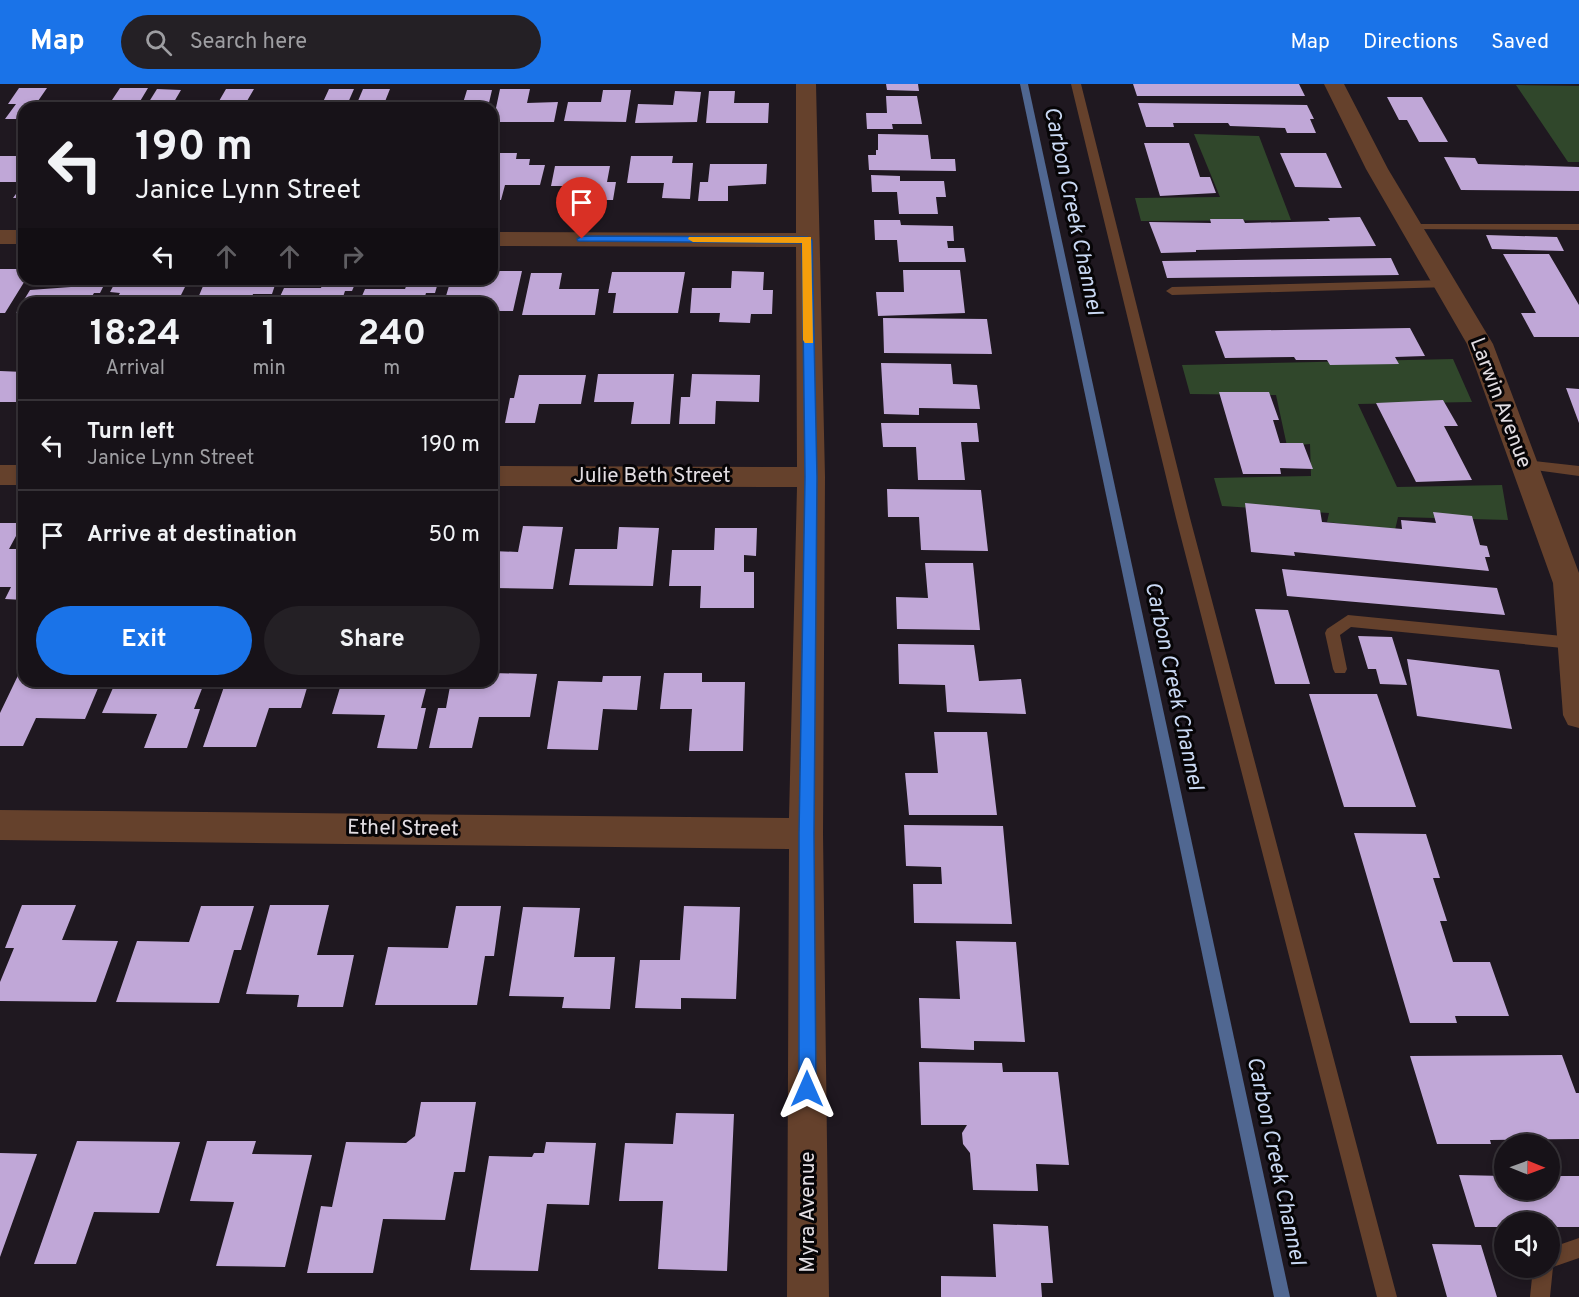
<!DOCTYPE html>
<html lang="en">
<head>
<meta charset="utf-8">
<style>
	:root { --surface:#171218; --page:#242025; --text:#f1f3f6; --muted:#9e9ea2; --line:#363237; --accent:#1a73e8 }
	body { margin:0; font-family:Overpass,sans-serif; background:var(--page); color:var(--text); height:100vh; display:flex; flex-direction:column; font-size:22px; white-space:nowrap }
	* { box-sizing:border-box; margin:0 }
	p { font-size:20px; color:var(--muted) }
	.icon { flex:none; width:33px; height:33px; fill:none; stroke:currentColor; stroke-width:2; stroke-linecap:round; stroke-linejoin:round }
	.map { position:relative; flex:1; overflow:hidden }
	.sheet { position:absolute; left:18px; top:213px; width:480px; height:390px; display:flex; flex-direction:column; background:var(--surface); border-radius:18px; box-shadow:0 3px 9px #0003,0 0 0 2px var(--line) }
	.sheet>* { flex:none }
	.top-card { position:absolute; left:18px; top:18px; width:480px; height:183px; border-radius:18px; box-shadow:0 3px 9px #0003,0 0 0 2px var(--line); background:#171218; color:var(--text); overflow:hidden }
	.needle { width:39px; rotate:91deg }
	.tools { position:absolute; left:1494px; top:1050px; display:grid; gap:12px }
	.tools a { display:grid; place-items:center; width:66px; height:66px; border-radius:50%; background:var(--surface); box-shadow:0 3px 9px #0003,0 0 0 2px var(--line); font-size:30px }
	.pin { position:absolute; display:grid; place-items:center; width:51px; height:51px; color:#fff; margin:-62px -26px; border-radius:50% 50% 50% 0; rotate:-45deg; box-shadow:0 0 6px #0007 }
	.pin .icon { rotate:45deg }
	.me { position:absolute; width:66px; margin:-33px; rotate:0deg; stroke-linejoin:round; filter:drop-shadow(0 0 4px #0008) }
	.turn { display:flex; align-items:center; gap:21px; height:126px; padding:0 18px; font-size:27px }
	.turn .icon { width:78px; height:78px; stroke-width:2.5 }
	.turn b { display:block; font-size:42px; line-height:51px }
	.lanes { display:flex; align-items:center; height:57px; padding:0 18px; background:#0003; justify-content:center; gap:30px; direction:ltr }
	.lanes .off { opacity:.35 }
	.eta { display:flex; justify-content:space-evenly; align-items:center; height:102px; text-align:center }
	.eta b { font-size:36px; font-weight:700; line-height:42px }
	.action { display:flex; gap:12px; margin-top:auto; padding:12px 18px }
	.action a { flex:1; height:69px; border-radius:36px; background:var(--accent); color:#fff; font-size:24px; font-weight:700; line-height:69px; text-align:center }
	.action a+a { background:var(--page); color:var(--text) }
	ul { padding:0; list-style:none }
	li { display:flex; align-items:center; gap:18px; height:90px; padding:0 18px; border-top:2px solid var(--line) }
	li div { flex:1 }
	li b { display:block; font-size:22px }
	li em { font-style:normal }
	header { display:flex; align-items:center; gap:36px; box-sizing:border-box; height:84px; padding:0 30px; background:var(--accent); color:#fff }
	header strong { font-size:28px }
	nav { display:flex; gap:33px; margin-inline-start:auto; font-size:21px }
	.search { width:420px; height:54px; background:var(--page); display:flex; align-items:center; gap:15px; box-sizing:border-box; padding:0 21px; border-radius:33px; color:var(--muted); font-size:22px }
	.map>svg:first-child { display:block }
	.green { fill:#30472b }
	.lines { fill:none; stroke-linecap:round; stroke-linejoin:round }
	.stream { fill:#506791; fill-rule:evenodd }
	.building { fill:#c0a7d7 }
	.service { fill:#65412c; fill-rule:evenodd }
	.minor { fill:#65412c; fill-rule:evenodd }
	.route { fill:#1a73e8; stroke:#114b97; stroke-width:1.5 }
	.slow { fill:#f59e0b }
	.labels { text-anchor:middle; dominant-baseline:central; stroke-width:6; stroke-linejoin:round; paint-order:stroke }
	.street-label { font-size:21px; fill:#e2dde2; stroke:#070507 }
	.water-label { font-size:22px; font-style:italic; fill:#cad9f4; stroke:#070507 }
</style>
</head>
<body>
<header>
<strong>Map</strong>
<div class="search"><svg class="icon" aria-label="search" viewBox="0 0 24 24"><circle cx="10" cy="10" r="6"/><path d="M15 15l6 6"/></svg>Search here</div>
<nav><a>Map</a><a>Directions</a><a>Saved</a></nav>
</header>
<div class="map">
<svg width="1579" height="1213" viewBox="0 0 1579 1213">
	<rect width="100%" height="100%" fill="#1f1820"/>
	<path class="green" d="M1516 1 1579 2V78H1568Z
		M1194 50 1259 52 1291 136 1141 137 1135 114 1220 113Z
		M1453 275 1472 318 1358 320 1397 403 1502 401 1508 436 1398 433 1395 446 1327 438 1329 429 1222 422 1214 394 1311 392 1310 360 1287 362 1276 311 1190 310 1182 281Z"/>
	<g class="lines">
		<path class="stream" d="M1020 0H1028L1290 1213H1274Z"/>
	</g>
	<path class="building" d="M886 0H918L919 7 887 6Z
		M1133 0H1299L1305 12H1137Z
		M19 4H47L38 17H70L65 24H24V35H5L16 20H8Z
		M120 4H148L136 24H75L79 18 110 19Z
		M157 5 181 6 174 18 208 20 206 24H152L153 21H147Z
		M226 5H254L247 17H279L276 24H215Z
		M329 5H354L347 21H340L339 24H287L290 17 323 18Z
		M363 5H390L384 20H418L416 24H355Z
		M500 5H530L527 19 558 18 554 38H493Z
		M467 6H492L488 23 427 24 429 18 463 19Z
		M603 6H631L626 38 564 37 568 18H601Z
		M675 7 701 8 697 38 635 39 638 20 673 21Z
		M709 7H735L734 19H769L768 39H706Z
		M886 12H917L922 40H892L893 45H867L866 29H887Z
		M1387 13H1422L1448 58H1419L1407 36H1399Z
		M1138 19 1307 21 1314 35H1310L1316 49H1287L1285 44 1230 42 1228 39H1173L1174 43H1146Z
		M878 50 928 51 931 75H955L956 87 869 86 868 71H876V66H878Z
		M1144 59H1189L1200 93H1210L1216 109 1160 112Z
		M492 69H517L516 75H530L529 81H545L540 101H505L501 116H492Z
		M1280 69H1326L1342 104 1295 103Z
		M0 72H24V85L16 98H0Z
		M631 72H673L672 79H693L690 115 662 114 664 99H627Z
		M1444 73 1475 74 1478 80 1579 83V107L1461 106Z
		M710 80H767L766 100 728 102V117H698L700 98H708Z
		M555 82H610L607 98H616L613 116H583L585 102H551Z
		M871 91 900 92V97H944L946 113H936L938 130H899L897 108H872Z
		M24 99V114H13Z
		M1360 133 1376 162 1196 166V168L1161 169 1149 138 1211 139 1210 135H1243L1245 139 1330 137 1328 134Z
		M874 136H900L901 141 953 142 954 157H947L948 164H964L966 178H899L897 156H875Z
		M1486 151 1557 153 1564 167 1492 165Z
		M1503 170H1549L1579 221V253H1534L1521 229H1536Z
		M1391 174 1399 191 1167 194 1162 177Z
		M0 185H24V195H26L5 229H0Z
		M903 186H960L965 229 878 232 876 208H904Z
		M492 187H522L513 227H492V219H476L478 212H446L451 195H492Z
		M732 187 764 188 763 206H773L772 230H751L750 239 719 238 720 229H690L692 204H731Z
		M612 188H685L678 229H613L616 209H608Z
		M531 189H562L559 205H599L595 231H522Z
		M76 195H107L100 209H94L88 219H24V229H16L30 206 71 203Z
		M117 195H148L144 202 185 203 177 219H114L120 209 110 208Z
		M206 195H277L272 210H253L252 213 198 214Z
		M324 195H357L352 207H345L341 219H277L284 204H321Z
		M409 195H439L435 209H426L423 219H359L365 205H405Z
		M883 234 987 235 992 270 884 269Z
		M1410 244 1425 272 1395 273 1399 280 1330 281 1327 276H1296L1294 273 1225 274 1215 247Z
		M881 279 951 280 953 300 977 301 980 325 919 324V331L884 330Z
		M0 287 24 288V318H0Z
		M598 290H674L670 340H631L634 318H594Z
		M692 290 760 291 759 318 716 317 715 340H679L681 313H690Z
		M519 291H586L581 320H539L535 339H505L510 314H514Z
		M1566 304 1579 305V339Z
		M1219 308H1269L1279 336H1273L1280 359H1303L1313 385 1280 384 1281 390H1243Z
		M1443 316 1458 342H1444L1472 396 1416 398 1376 319Z
		M881 339H977L979 358H961L965 396H918L916 363H883Z
		M887 405 981 406 988 467 921 466 919 433H888Z
		M1245 419 1320 426 1322 438 1402 445 1401 436 1436 439 1433 428 1472 432 1480 461 1487 462 1490 473H1485L1489 487 1294 468 1295 472 1251 468Z
		M0 439H23L9 465H24V516L5 515 11 503H0Z
		M523 442 563 443 553 505 492 504V467L518 468Z
		M619 443 659 444 653 502 569 501 575 465H617Z
		M715 444H757L756 472 744 471V488H754V524H700L701 502H669L672 466H714Z
		M925 479H973L980 546 897 545 896 513 928 514Z
		M1282 485 1497 504 1505 531 1287 512Z
		M1255 525 1288 526 1310 600H1275Z
		M1358 552 1392 553 1407 601 1380 600 1376 585H1368Z
		M898 560 974 561 979 597 1021 595 1026 630 947 628 945 601 899 600Z
		M1407 575 1499 586 1512 645 1417 632Z
		M24 579V597H101L85 635 36 634 23 662H0V629Z
		M492 589 537 590 530 633H479L472 664H429L438 624H446L451 597H492Z
		M664 589H702V598H745L743 667H689L692 625H660Z
		M603 592H641L637 626 603 625 598 666 547 665 558 597 602 598Z
		M116 597H205L194 625H200L187 664H144L157 630 102 629Z
		M226 597H309L301 624H269L256 663H203Z
		M342 597H428L421 624H426L417 665 377 664 385 631 332 630Z
		M1309 610H1377L1416 723H1344Z
		M934 648H987L997 731H909L905 689H938Z
		M904 741 1003 742 1012 840 914 839 913 800H942L941 783 906 782Z
		M1354 749 1426 750 1440 794H1433L1447 837H1440L1453 878H1490L1509 932H1455L1457 939H1410Z
		M22 821H76L62 856 118 857 96 918 0 917V898L14 864H5Z
		M270 821H329L317 871H354L343 923H297L299 911 246 910Z
		M201 822H254L241 866H234L219 919 116 918 137 857 189 858Z
		M456 822H501L494 872H485L477 921H375L388 863 448 864Z
		M684 822 740 823 736 915 681 914V925L635 924 640 876H680Z
		M523 823 580 824 574 873H615L610 925 562 924 564 913 509 912Z
		M956 857 1016 858 1025 958 974 957V966L921 964 919 914 960 915Z
		M1562 971 1576 1009H1579V1055L1490 1056 1491 1060H1437L1410 972Z
		M919 978 1002 979 1003 988H1058L1069 1081 1036 1080 1038 1107 973 1106 970 1069 963 1060 962 1049 967 1041H921Z
		M421 1018H476L465 1088H454L445 1136 383 1135 373 1189H307L321 1122 332 1123 346 1058 406 1059 415 1052Z
		M676 1029 734 1030 727 1187 658 1185 663 1117H619L625 1059 673 1060Z
		M77 1057 180 1058 159 1129 94 1128 76 1180H34Z
		M207 1057H256L252 1070 312 1071 285 1183 216 1182 234 1118 190 1117Z
		M546 1058 596 1059 589 1121 547 1120 538 1187 470 1186 489 1072 532 1073 534 1069H544Z
		M0 1069 37 1070 0 1173Z
		M1459 1091 1504 1092V1106H1550V1092H1579V1143H1550V1138H1504V1143H1475Z
		M993 1140 1048 1142 1053 1199H1041L1042 1213H941V1192L996 1193Z
		M1432 1160 1481 1161 1497 1213H1447Z"/>
	<g class="lines">
		<path class="service" d="M1071 0H1081L1190 434 1397 1213H1377L1176 434Z
			M1411 140H1579V146L1407 145 1406 143Z
			M1445 196 1451 200 1449 203 1172 211 1166 207 1172 203Z
			M1525 376 1579 382V392L1520 384 1519 381 1520 378Z
			M1348 531 1573 553 1578 555 1579 562 1573 565 1351 543 1340 551 1347 585 1345 589H1335L1333 585 1325 549 1327 545Z
			M1579 1154V1174L1553 1183 1550 1213H1530L1533 1184H1550V1164Z"/>
		<path class="minor" d="M796 0H816L825 393 823 750 829 1213H787L789 765 0 756V726L789 734 797 403 492 402V382L797 383 796 163 492 162V148L796 149Z
			M1324 0H1344L1388 85 1493 260 1579 489V644L1568 641 1563 631 1553 499 1467 260 1366 85Z
			M0 146H24V160H0Z
			M0 381H24V401H0Z"/>
	</g>
	<path class="route" d="M582 152 807 153 812 156 817 393 814 750 816 1005 813 1011 807 1013 801 1011 799 1005V750L805 393 802 159 578 157 577 155Z"/>
	<path class="slow" d="M689 153H811L813 259H805L803 256 802 159 693 158 688 155Z"/>
	<g class="labels">
		<g class="street-label">
			<text transform="translate(1500 319) rotate(69)">Larwin Avenue</text>
			<text x="652" y="392">Julie Beth Street</text>
			<text transform="translate(403 745) rotate(1)">Ethel Street</text>
			<text transform="translate(808 1128) rotate(-90)">Myra Avenue</text>
		</g>
		<g class="water-label">
			<text transform="translate(1072 127) rotate(78)">Carbon Creek Channel</text>
			<text transform="translate(1173 602) rotate(78)">Carbon Creek Channel</text>
			<text transform="translate(1275 1077) rotate(78)">Carbon Creek Channel</text>
		</g>
	</g>
</svg>
<div class="tools">
<a><svg class="needle" viewBox="-14 -14 28 28"><path d="M0-13l5 13h-10z" fill="#e53935"/><path d="M0 13l5-13h-10z" fill="#9e9ea2"/></svg></a>
<a><svg class="icon" aria-label="sound" viewBox="0 0 24 24"><path d="M4 9h4l5-4v14l-5-4H4zM17 9q2 3 0 6"/></svg></a>
</div>
<div class="pin" style="left:582px;top:155px;background:#d93025"><svg class="icon" aria-label="arrive" viewBox="0 0 24 24"><path d="M6 21V4h12l-3 4 3 4H6"/></svg></div>
<svg class="me" style="left:807px;top:1005px" viewBox="-20 -20 40 40"><path d="M0-17L14 15 0 8-14 15z" fill="#1a73e8" stroke="#fff" stroke-width="4"/></svg>
<div class="top-card">
<div class="turn"><svg class="icon" aria-label="left" viewBox="0 0 24 24"><path d="M17 20v-9H6M10 6l-5 5 5 5"/></svg><div><b>190 m</b>Janice Lynn Street</div></div>
<div class="lanes"><svg class="icon" aria-label="left" viewBox="0 0 24 24"><path d="M17 20v-9H6M10 6l-5 5 5 5"/></svg><svg class="icon off" aria-label="ahead" viewBox="0 0 24 24"><path d="M12 20V5M6 11l6-6 6 6"/></svg><svg class="icon off" aria-label="ahead" viewBox="0 0 24 24"><path d="M12 20V5M6 11l6-6 6 6"/></svg><svg class="icon off" aria-label="right" viewBox="0 0 24 24"><path d="M7 20v-9h11M14 6l5 5-5 5"/></svg></div>
</div>
<section class="sheet">
<div class="eta">
<div><b>18:24</b><p>Arrival</p></div>
<div><b>1</b><p>min</p></div>
<div><b>240</b><p>m</p></div>
</div>
<ul>
<li><svg class="icon" aria-label="left" viewBox="0 0 24 24"><path d="M17 20v-9H6M10 6l-5 5 5 5"/></svg><div><b>Turn left</b><p>Janice Lynn Street</p></div><em>190 m</em></li>
<li><svg class="icon" aria-label="arrive" viewBox="0 0 24 24"><path d="M6 21V4h12l-3 4 3 4H6"/></svg><div><b>Arrive at destination</b></div><em>50 m</em></li>
</ul>
<div class="action"><a>Exit</a><a>Share</a></div>
</section>
</div>
</body>
</html>
